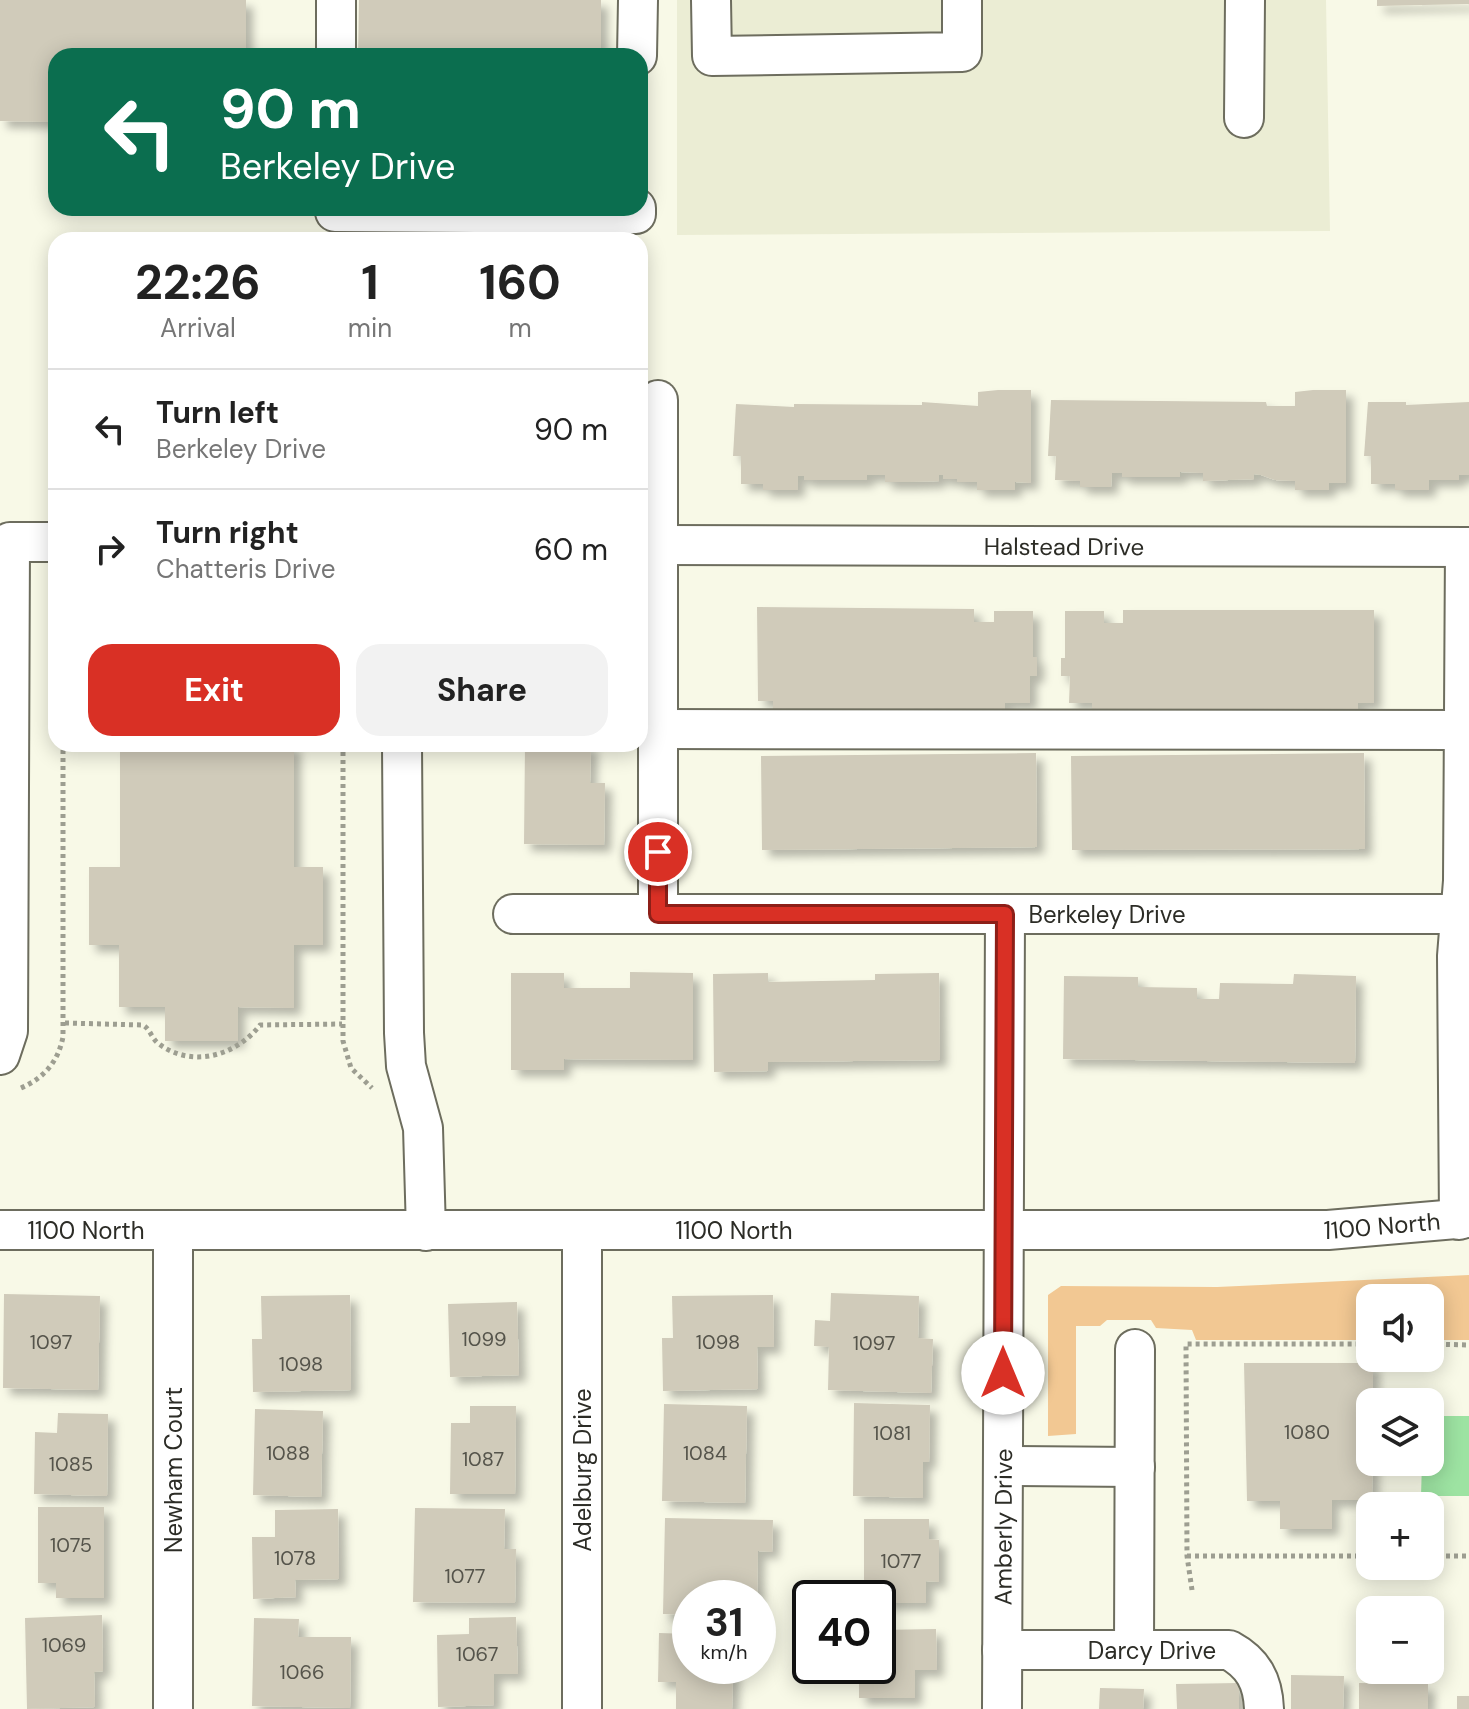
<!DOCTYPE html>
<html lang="en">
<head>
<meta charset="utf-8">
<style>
	:root { --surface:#fff; --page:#f2f2f2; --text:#222; --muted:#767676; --line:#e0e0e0; --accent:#d93025 }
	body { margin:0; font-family:"DM Sans",sans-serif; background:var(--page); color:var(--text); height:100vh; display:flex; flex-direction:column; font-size:30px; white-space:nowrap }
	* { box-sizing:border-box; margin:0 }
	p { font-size:26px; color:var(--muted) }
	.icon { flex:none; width:44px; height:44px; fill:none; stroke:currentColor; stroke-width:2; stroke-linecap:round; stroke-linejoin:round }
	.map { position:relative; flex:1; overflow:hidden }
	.side { position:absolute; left:48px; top:232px; width:600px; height:520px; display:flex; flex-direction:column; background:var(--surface); border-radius:24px; box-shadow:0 4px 20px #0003 }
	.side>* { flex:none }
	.hud { position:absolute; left:48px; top:48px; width:600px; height:168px; border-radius:24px; box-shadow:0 4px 20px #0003; background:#0b6e4f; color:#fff; overflow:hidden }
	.buttons { position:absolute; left:1356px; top:1284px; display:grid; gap:16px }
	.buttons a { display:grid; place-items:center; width:88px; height:88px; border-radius:16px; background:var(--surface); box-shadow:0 4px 20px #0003; font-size:40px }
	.speed { position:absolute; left:672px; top:1580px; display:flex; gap:16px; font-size:40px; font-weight:700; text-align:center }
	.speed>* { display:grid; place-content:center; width:104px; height:104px; border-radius:50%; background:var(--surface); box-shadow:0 4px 20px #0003; line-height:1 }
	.speed small { font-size:20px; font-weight:400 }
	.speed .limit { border:4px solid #111; border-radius:12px; background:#fff; color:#111 }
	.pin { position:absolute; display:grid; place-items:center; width:68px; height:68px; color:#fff; margin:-34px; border:4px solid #fff; border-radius:50%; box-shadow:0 2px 8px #0007 }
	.me { position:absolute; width:88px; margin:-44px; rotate:0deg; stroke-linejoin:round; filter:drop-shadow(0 0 6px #0008) }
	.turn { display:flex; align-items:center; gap:28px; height:168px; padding:0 40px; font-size:36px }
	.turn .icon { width:104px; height:104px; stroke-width:2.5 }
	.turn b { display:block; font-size:56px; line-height:68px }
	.eta { display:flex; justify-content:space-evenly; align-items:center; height:136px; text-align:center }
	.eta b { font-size:48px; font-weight:700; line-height:56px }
	.primary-button { display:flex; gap:16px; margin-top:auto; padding:16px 40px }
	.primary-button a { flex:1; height:92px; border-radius:24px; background:var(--accent); color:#fff; font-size:32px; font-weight:700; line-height:92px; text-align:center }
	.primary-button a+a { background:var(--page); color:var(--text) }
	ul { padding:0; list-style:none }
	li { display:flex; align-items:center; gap:24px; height:120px; padding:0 40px; border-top:2px solid var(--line) }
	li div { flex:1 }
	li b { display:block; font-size:30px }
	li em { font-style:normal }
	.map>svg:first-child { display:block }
	.built { fill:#ebedd4 }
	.green { fill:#f2c893 }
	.water { fill:#9de3a2 }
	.building { fill:#d0cbba; filter:url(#shadow) }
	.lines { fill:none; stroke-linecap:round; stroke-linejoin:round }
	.minor-casing { stroke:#6d6d5e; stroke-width:42 }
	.path { stroke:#9d9e91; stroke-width:5; stroke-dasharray:4 4; stroke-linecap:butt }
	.minor { stroke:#fff; stroke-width:38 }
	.route-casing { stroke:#8d1f18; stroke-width:20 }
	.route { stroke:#d93025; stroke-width:14 }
	.labels { text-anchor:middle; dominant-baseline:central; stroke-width:6; stroke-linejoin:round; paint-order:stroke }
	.number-label { font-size:20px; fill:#55544b }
	.street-label { font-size:24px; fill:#2c2c26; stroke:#fff }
</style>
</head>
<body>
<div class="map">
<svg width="1469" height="1709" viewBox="0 0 1469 1709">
	<defs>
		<filter id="shadow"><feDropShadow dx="7" dy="7" stdDeviation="4" flood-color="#0004"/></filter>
	</defs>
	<rect width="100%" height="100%" fill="#f8f9e7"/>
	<path class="built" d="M677 0H1326L1330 231 677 235Z"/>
	<path class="green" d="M1469 1275V1340H1430V1298H1370V1340H1196L1192 1330 1156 1328 1151 1320H1107L1100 1326H1076V1434L1048 1436V1295L1061 1286 1217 1287Z"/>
	<path class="water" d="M1430 1416H1469V1496H1421L1422 1462H1430Z"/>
	<path class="building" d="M0 0H246V56H56V122L0 121Z
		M359 0H601V56H358Z
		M1377 0H1469V4L1377 6Z
		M998 390H1031V483L1015 482V490H977V482H957V479H943V475H939V481L909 482H885V475H867V480H804V476H798V490H763V484H741V456H733L736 404 794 407V404L922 405V402L978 406V392Z
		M1313 390H1346V483H1329V490H1295V481L1275 480 1261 475 1254 474V479L1203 481V473L1180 472V477H1122V473H1112L1111 487H1080V481L1055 480 1056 456H1048L1051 400 1266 402 1267 406H1295V392Z
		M1368 402H1406V405L1469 402V475H1459V480H1429V490H1395V484H1371V456H1364Z
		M757 607 974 609V622H994V611H1033V657H1037V676H1030V703H1005V709L773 710V701H758Z
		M1123 610H1374V703H1358V710L1092 709V703H1069L1070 676H1061V658H1065V611H1104V623H1123Z
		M120 744H294V867H323V945H294V1008L238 1007V1041H165V1007H119V945H89V867H120Z
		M525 744H591L590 783H605L604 845 524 844Z
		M1036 753 1037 847 762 850 761 756Z
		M1364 753 1365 849 1072 850 1071 756Z
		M630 972 693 973V1060L564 1059V1070H511V973H564V988H630Z
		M768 973V982L875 980V974L939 973 940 1060 768 1062V1071L714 1072 713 974Z
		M1294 974 1356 976 1355 1063 1063 1059 1064 976 1138 977V987L1197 988V999H1219L1220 983 1293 984Z
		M831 1293 919 1296 918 1338 933 1339 931 1393 828 1390 829 1347 814 1346 815 1320 830 1321Z
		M4 1294 100 1296 98 1390 3 1388Z
		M350 1295 351 1390 253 1392 252 1339H262L261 1296Z
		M773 1295 774 1347H757L758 1389 663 1391 662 1338H673L672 1296Z
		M517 1302 519 1375 450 1377 448 1304Z
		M1244 1363H1373L1372 1500H1332V1529H1280V1501H1247Z
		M854 1403 930 1405 929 1462H923V1498L853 1496Z
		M664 1404 747 1406 745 1503 662 1501Z
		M470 1406H516L515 1494H450L451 1423H470Z
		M255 1409 323 1411 321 1497 253 1495Z
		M58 1413 108 1414 107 1496 34 1494 35 1432 57 1433Z
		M38 1507H104V1598H56V1583H38Z
		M415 1508 505 1509 504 1549H516L515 1603 413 1602Z
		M338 1509 339 1579 295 1580 296 1597 253 1599 252 1537H275V1510Z
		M665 1518 773 1520 772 1552 758 1551 757 1598H690V1615L663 1614Z
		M864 1519H929V1539L939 1540V1582L926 1581V1603H882V1582L864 1581Z
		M102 1615 103 1671 94 1672 95 1707 27 1709 25 1618Z
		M516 1617 518 1674H494V1705L438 1707 437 1635 469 1634V1618Z
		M254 1618 299 1619 298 1637H351L350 1708 252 1706Z
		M936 1629 937 1670H915V1698H859V1666H878V1630Z
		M659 1633 690 1634V1666H733L732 1709H676V1682H658Z
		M1291 1675 1344 1676 1343 1709H1291Z
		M1239 1683V1709H1177L1176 1684Z
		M1359 1683 1428 1684V1709H1359Z
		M1100 1688 1144 1689 1143 1709H1099Z
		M1457 1696H1469V1709H1457Z"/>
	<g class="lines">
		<g class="minor-casing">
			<g id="minor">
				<path d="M711 0 712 56 962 52V0"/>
				<path d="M336 56V0"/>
				<path d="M637 56 638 0"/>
				<path d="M1244 118 1245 0"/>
				<path d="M335 208V212L636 214V208"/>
				<path d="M658 400V914"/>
				<path id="s1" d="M658 545 1469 547"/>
				<path d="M658 729 1464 730"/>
				<path d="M402 744 404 1033 406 1066 423 1128 426 1231"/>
				<path id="s2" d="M513 914H1460"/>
				<path d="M0 1055 8 1031 10 542H56"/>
				<path d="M1459 1220 1457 956 1463 881 1465 547"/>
				<path id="s3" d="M0 1230H1328L1469 1218"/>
				<path d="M173 1230V1709"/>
				<path d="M582 1231V1709"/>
				<path d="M1003 1466 1135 1467"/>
				<path d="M1134 1648 1135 1349"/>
				<path id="s4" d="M1002 1650H1229C1253 1663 1263 1681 1264 1709"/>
				<path id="s5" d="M1002 1709 1005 914"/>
			</g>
		</g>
		<path class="path" d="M343 744V1041L351 1068 372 1088
			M65 1023 143 1025C151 1030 151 1038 159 1044 193 1069 237 1055 260 1025L342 1024
			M21 1088C44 1078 58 1062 63 1037V744
			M1430 1344 1469 1345
			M1187 1556H1370
			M1430 1556H1469
			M1192 1590 1187 1556 1186 1344H1370"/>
		<use href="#minor" class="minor"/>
	</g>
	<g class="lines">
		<g class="route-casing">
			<path id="route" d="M658 852V914H1005L1003 1373"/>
		</g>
		<use href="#route" class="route"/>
	</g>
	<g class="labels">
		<g class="number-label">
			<text x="484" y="1339">1099</text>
			<text x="51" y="1342">1097</text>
			<text x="718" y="1342">1098</text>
			<text x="874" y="1343">1097</text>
			<text x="301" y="1364">1098</text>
			<text x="1307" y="1432">1080</text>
			<text x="892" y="1433">1081</text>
			<text x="288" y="1453">1088</text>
			<text x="705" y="1453">1084</text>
			<text x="483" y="1459">1087</text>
			<text x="71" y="1464">1085</text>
			<text x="71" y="1545">1075</text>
			<text x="295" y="1558">1078</text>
			<text x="901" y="1561">1077</text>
			<text x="465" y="1576">1077</text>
			<text x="64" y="1645">1069</text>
			<text x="477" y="1654">1067</text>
			<text x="302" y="1672">1066</text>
		</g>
		<g class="street-label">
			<text stroke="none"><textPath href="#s1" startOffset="406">Halstead Drive</textPath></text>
			<text stroke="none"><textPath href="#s2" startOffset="594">Berkeley Drive</textPath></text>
			<text stroke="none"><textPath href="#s3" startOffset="1382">1100 North</textPath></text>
			<text stroke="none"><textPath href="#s3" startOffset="86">1100 North</textPath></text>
			<text stroke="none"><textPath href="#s3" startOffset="734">1100 North</textPath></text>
			<text transform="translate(173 1470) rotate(-90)">Newham Court</text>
			<text transform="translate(582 1470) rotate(-90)">Adelburg Drive</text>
			<text stroke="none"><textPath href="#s5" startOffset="182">Amberly Drive</textPath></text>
			<text stroke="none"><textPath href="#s4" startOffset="150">Darcy Drive</textPath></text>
		</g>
	</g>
</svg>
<div class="buttons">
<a><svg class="icon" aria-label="sound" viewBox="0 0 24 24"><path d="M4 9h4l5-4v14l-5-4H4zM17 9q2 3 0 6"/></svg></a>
<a><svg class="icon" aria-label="layers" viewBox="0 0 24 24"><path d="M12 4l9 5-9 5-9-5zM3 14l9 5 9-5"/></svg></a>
<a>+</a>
<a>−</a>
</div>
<div class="speed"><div>31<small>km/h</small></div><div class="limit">40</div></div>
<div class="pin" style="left:658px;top:852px;background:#d93025"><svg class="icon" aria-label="arrive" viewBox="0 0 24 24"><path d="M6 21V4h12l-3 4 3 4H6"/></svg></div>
<svg class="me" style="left:1003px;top:1373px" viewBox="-20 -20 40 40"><circle r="19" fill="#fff"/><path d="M0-13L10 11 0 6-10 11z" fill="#d93025"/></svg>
<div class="hud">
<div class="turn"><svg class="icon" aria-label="left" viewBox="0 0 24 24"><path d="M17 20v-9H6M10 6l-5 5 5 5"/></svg><div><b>90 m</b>Berkeley Drive</div></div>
</div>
<section class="side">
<div class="eta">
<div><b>22:26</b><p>Arrival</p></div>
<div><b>1</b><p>min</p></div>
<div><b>160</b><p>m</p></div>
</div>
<ul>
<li><svg class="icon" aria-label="left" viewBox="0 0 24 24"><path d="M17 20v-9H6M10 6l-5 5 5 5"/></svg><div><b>Turn left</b><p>Berkeley Drive</p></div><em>90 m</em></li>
<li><svg class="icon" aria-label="right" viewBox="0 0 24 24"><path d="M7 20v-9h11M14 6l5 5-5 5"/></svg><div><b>Turn right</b><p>Chatteris Drive</p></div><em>60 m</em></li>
</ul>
<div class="primary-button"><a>Exit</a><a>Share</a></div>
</section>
</div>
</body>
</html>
